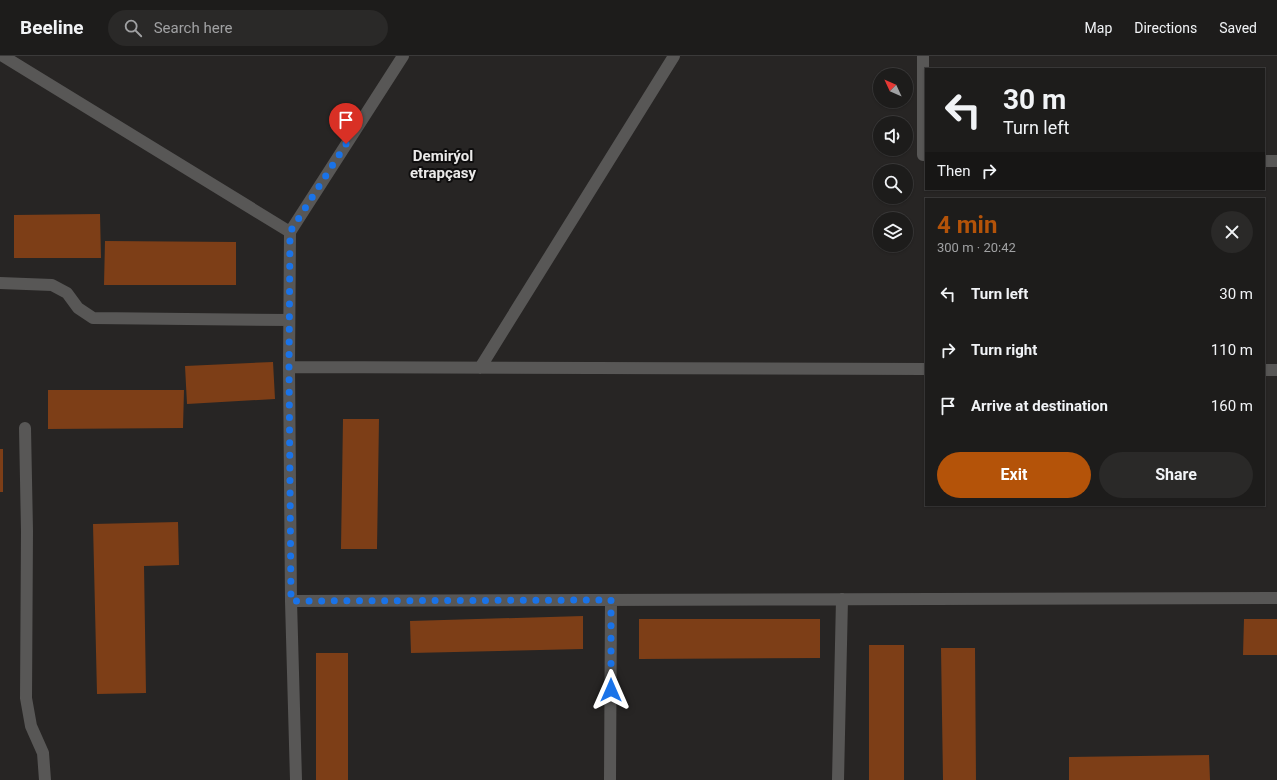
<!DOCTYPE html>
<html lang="en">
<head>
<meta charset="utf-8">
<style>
	:root { --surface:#1d1c1b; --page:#2a2928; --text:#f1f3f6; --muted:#a0a1a3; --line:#3b3a3a; --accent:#b45309 }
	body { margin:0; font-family:Roboto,sans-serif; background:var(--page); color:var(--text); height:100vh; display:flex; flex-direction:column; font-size:15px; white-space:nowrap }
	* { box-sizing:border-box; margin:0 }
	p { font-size:13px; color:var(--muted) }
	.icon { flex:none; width:22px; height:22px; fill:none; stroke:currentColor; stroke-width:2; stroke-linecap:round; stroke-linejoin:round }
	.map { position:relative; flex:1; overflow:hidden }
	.drawer { position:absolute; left:925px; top:142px; width:340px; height:308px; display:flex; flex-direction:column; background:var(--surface); border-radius:0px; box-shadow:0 1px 3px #0004,0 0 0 1px var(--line) }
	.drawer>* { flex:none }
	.guide { position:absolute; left:925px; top:12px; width:340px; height:122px; border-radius:0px; box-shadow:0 1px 3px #0004,0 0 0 1px var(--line); background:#1d1c1b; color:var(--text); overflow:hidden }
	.needle { width:26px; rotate:314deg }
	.controls { position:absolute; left:873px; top:12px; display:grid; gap:8px }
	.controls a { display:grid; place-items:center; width:40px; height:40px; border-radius:50%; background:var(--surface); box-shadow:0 1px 3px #0004,0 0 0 1px var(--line); font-size:20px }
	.pin { position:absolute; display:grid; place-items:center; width:34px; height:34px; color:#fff; margin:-41px -17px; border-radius:50% 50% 50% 0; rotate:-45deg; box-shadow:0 0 4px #0007 }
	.pin .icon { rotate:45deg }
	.me { position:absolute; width:44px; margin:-22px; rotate:0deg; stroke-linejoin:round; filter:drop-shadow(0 0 3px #0008) }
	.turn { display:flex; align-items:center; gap:14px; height:84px; padding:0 12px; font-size:18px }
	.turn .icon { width:52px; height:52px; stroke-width:2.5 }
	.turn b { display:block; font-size:28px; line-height:34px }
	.then { display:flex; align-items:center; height:38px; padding:0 12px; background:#0003; gap:8px; font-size:15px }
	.round { display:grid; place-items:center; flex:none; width:42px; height:42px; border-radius:21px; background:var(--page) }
	.head { display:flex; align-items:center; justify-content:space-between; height:68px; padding:0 12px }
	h1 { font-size:24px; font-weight:700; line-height:30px; color:var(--accent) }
	.action { display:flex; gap:8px; margin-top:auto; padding:8px 12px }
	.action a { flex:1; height:46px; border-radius:24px; background:var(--accent); color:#fff; font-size:16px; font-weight:700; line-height:46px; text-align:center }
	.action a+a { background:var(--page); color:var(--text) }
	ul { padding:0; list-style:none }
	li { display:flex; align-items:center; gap:12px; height:56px; padding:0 12px }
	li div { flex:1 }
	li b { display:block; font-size:15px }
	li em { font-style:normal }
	header { display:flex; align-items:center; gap:24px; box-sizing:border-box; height:56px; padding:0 20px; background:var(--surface); border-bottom:1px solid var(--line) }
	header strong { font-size:19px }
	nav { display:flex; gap:22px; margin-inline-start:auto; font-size:14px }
	.search { width:280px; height:36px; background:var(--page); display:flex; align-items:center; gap:10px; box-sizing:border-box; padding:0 14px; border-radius:22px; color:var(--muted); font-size:15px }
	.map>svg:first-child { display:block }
	.building { fill:#7d3e17 }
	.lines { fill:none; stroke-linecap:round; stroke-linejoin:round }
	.minor { stroke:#585756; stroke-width:12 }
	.route { stroke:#1a73e8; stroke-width:7; stroke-dasharray:0 12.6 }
	.labels { text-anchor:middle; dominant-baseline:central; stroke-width:4; stroke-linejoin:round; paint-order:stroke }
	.district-label { font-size:15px; font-weight:bold; fill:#ebeae9; stroke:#0f0e0e }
</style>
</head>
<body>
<header>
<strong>Beeline</strong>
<div class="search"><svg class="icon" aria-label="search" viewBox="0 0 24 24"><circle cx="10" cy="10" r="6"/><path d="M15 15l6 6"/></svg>Search here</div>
<nav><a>Map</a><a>Directions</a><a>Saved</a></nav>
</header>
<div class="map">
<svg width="1277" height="724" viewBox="0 0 1277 724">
	<rect width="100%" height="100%" fill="#272524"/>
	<path class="building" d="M100 158 101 202H14V159Z
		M105 185 236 186V229H104Z
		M273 306 275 343 187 348 185 310Z
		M48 334H184L183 372 48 373Z
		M343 363H379L377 493H341Z
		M0 393H3V436H0Z
		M178 466 179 509 144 510 146 637 97 638 93 468Z
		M583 560V593L411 597 410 565Z
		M639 563H820V602L639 603Z
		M1244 563H1277V599H1243Z
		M869 589H904V724H869Z
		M941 592H975L976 724H943Z
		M316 597H348V724H316Z
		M1209 699 1210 724H1069V701Z"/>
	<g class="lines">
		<path class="minor" d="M3 0 290 176
			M923 0V99H926
			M1264 105H1277
			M0 227 52 229 67 237 78 252 93 262 289 264
			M289 311 926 313
			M480 312 674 0
			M1264 314H1277
			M25 372 27 475 26 642 31 670 43 697 45 724
			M291 545 1277 542
			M296 724 291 545 289 311 290 176 403 0
			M610 724 611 544
			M838 724 842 543"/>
	</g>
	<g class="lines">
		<path class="route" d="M346 88 290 176 289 311 291 545 611 544V634"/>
	</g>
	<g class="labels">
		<g class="district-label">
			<text x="443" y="100">Demirýol<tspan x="443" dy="17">etrapçasy</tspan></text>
		</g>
	</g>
</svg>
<div class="controls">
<a><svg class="needle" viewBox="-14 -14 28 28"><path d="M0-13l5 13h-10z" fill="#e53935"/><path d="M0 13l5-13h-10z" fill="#a0a1a3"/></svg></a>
<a><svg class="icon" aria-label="sound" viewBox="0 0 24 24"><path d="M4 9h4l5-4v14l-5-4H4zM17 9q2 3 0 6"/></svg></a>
<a><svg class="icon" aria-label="search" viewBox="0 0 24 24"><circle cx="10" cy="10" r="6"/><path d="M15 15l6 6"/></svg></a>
<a><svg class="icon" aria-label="layers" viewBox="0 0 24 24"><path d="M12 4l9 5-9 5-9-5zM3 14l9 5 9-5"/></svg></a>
</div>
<div class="pin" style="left:346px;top:88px;background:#d93025"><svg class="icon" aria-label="arrive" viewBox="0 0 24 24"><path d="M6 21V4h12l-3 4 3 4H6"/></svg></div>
<svg class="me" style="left:611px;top:634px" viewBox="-20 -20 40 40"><path d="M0-17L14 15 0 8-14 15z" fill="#1a73e8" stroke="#fff" stroke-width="4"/></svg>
<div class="guide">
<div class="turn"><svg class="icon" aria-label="left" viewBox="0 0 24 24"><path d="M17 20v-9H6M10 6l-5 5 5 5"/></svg><div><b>30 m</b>Turn left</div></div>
<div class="then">Then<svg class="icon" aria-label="right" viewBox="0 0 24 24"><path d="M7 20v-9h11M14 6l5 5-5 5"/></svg></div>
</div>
<section class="drawer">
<div class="head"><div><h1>4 min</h1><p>300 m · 20:42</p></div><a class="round"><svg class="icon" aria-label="close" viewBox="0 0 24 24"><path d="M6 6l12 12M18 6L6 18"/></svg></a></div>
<ul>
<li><svg class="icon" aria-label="left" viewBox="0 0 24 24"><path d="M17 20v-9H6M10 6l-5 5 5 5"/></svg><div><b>Turn left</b></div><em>30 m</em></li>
<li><svg class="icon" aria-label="right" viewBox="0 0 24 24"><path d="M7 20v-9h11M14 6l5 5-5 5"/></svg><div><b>Turn right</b></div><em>110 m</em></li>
<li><svg class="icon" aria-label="arrive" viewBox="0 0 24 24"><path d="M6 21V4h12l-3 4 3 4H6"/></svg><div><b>Arrive at destination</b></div><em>160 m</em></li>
</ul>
<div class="action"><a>Exit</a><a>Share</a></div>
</section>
</div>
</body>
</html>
